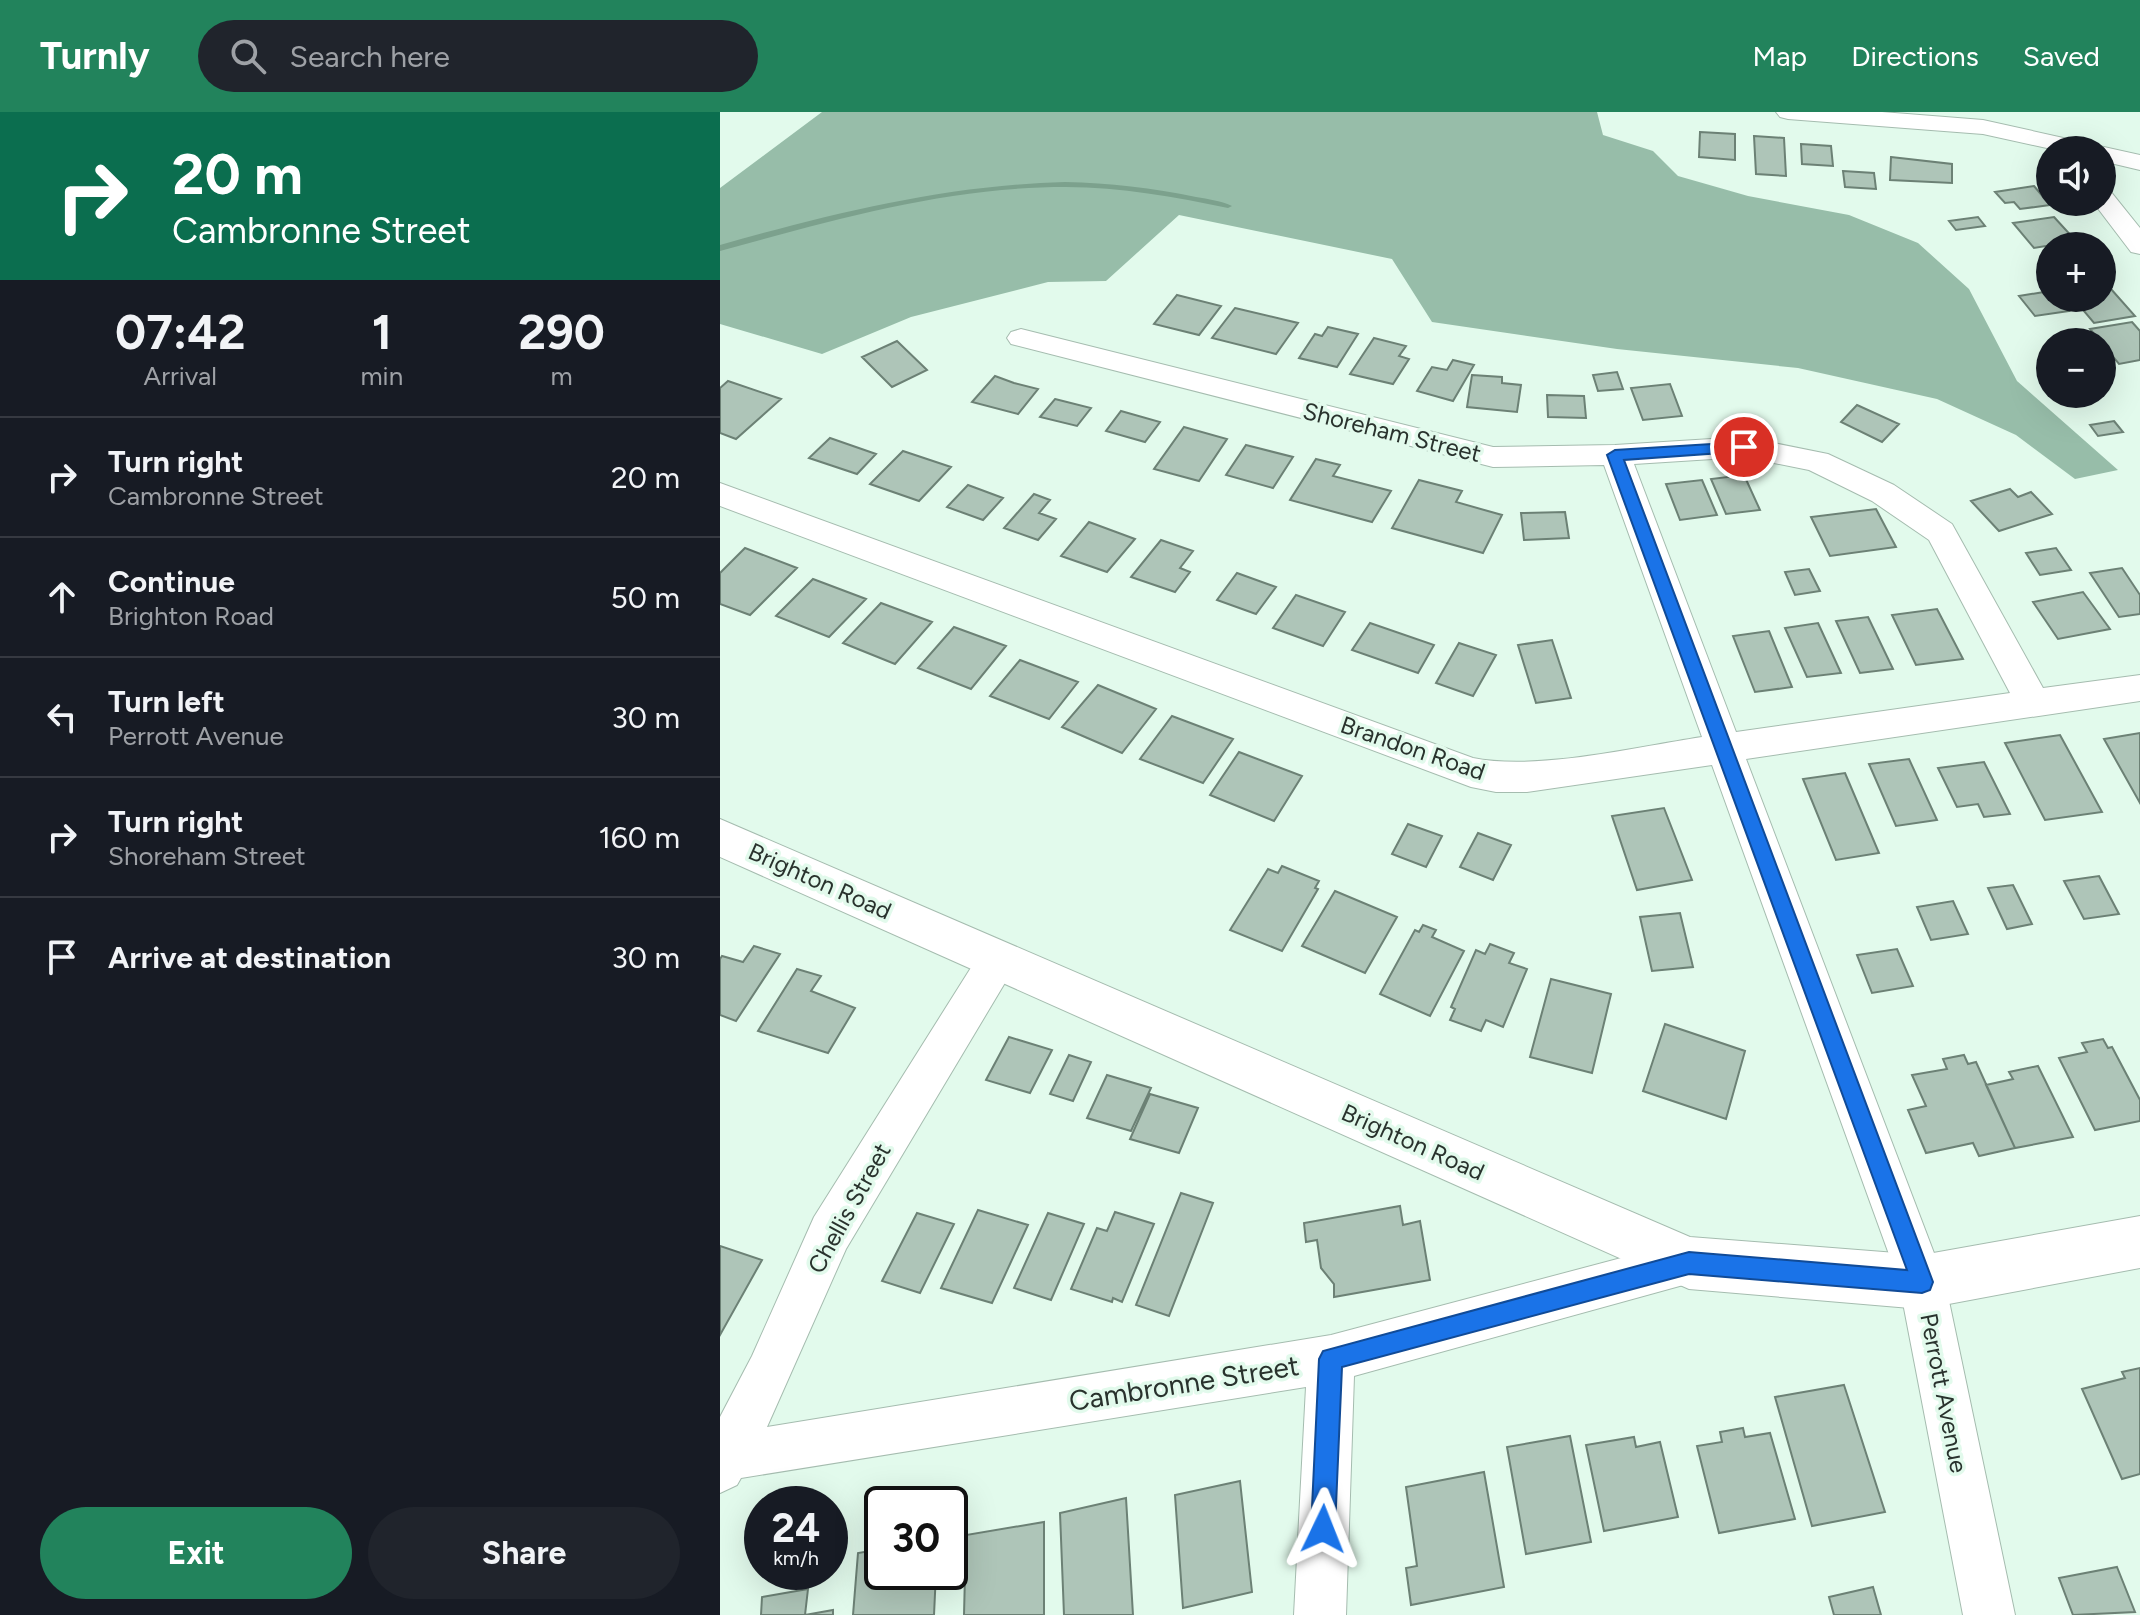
<!DOCTYPE html>
<html lang="en">
<head>
<meta charset="utf-8">
<style>
	:root { --surface:#171b24; --page:#20242c; --text:#f1f3f6; --muted:#9ea1a6; --line:#363941; --accent:#22835c }
	body { margin:0; font-family:Figtree,sans-serif; background:var(--page); color:var(--text); height:100vh; display:flex; flex-direction:column; font-size:30px; white-space:nowrap }
	* { box-sizing:border-box; margin:0 }
	p { font-size:26px; color:var(--muted) }
	.icon { flex:none; width:44px; height:44px; fill:none; stroke:currentColor; stroke-width:2; stroke-linecap:round; stroke-linejoin:round }
	.map { position:relative; flex:1; overflow:hidden }
	.side { display:flex; flex-direction:column; background:var(--surface); width:720px }
	.side>* { flex:none }
	.banner { background:#0b6e4f; color:#fff; overflow:hidden }
	.tools { position:absolute; left:1316px; top:24px; display:grid; gap:16px }
	.tools a { display:grid; place-items:center; width:80px; height:80px; border-radius:50%; background:var(--surface); box-shadow:0 8px 32px #0002; font-size:40px }
	.speed { position:absolute; left:24px; top:1374px; display:flex; gap:16px; font-size:40px; font-weight:700; text-align:center }
	.speed>* { display:grid; place-content:center; width:104px; height:104px; border-radius:50%; background:var(--surface); box-shadow:0 8px 32px #0002; line-height:1 }
	.speed small { font-size:20px; font-weight:400 }
	.speed .limit { border:4px solid #111; border-radius:12px; background:#fff; color:#111 }
	.pin { position:absolute; display:grid; place-items:center; width:68px; height:68px; color:#fff; margin:-34px; border:4px solid #fff; border-radius:50%; box-shadow:0 2px 8px #0007 }
	.me { position:absolute; width:88px; margin:-44px; rotate:2deg; stroke-linejoin:round; filter:drop-shadow(0 0 6px #0008) }
	.turn { display:flex; align-items:center; gap:28px; height:168px; padding:0 40px; font-size:36px }
	.turn .icon { width:104px; height:104px; stroke-width:2.5 }
	.turn b { display:block; font-size:56px; line-height:68px }
	.eta { display:flex; justify-content:space-evenly; align-items:center; height:136px; text-align:center }
	.eta b { font-size:48px; font-weight:700; line-height:56px }
	.primary-button { display:flex; gap:16px; margin-top:auto; padding:16px 40px }
	.primary-button a { flex:1; height:92px; border-radius:48px; background:var(--accent); color:#fff; font-size:32px; font-weight:700; line-height:92px; text-align:center }
	.primary-button a+a { background:var(--page); color:var(--text) }
	ul { padding:0; list-style:none }
	li { display:flex; align-items:center; gap:24px; height:120px; padding:0 40px; border-top:2px solid var(--line) }
	li div { flex:1 }
	li b { display:block; font-size:30px }
	li em { font-style:normal }
	header { display:flex; align-items:center; gap:48px; box-sizing:border-box; height:112px; padding:0 40px; background:var(--accent); color:#fff }
	header strong { font-size:38px }
	nav { display:flex; gap:44px; margin-inline-start:auto; font-size:28px }
	.search { width:560px; height:72px; background:var(--page); display:flex; align-items:center; gap:20px; box-sizing:border-box; padding:0 28px; border-radius:44px; color:var(--muted); font-size:30px }
	main { display:flex; flex:1; min-height:0 }
	.map>svg:first-child { display:block }
	.forest { fill:#97bda9 }
	.lines { fill:none; stroke-linecap:round; stroke-linejoin:round }
	.stream { fill:#7ca18d; fill-rule:evenodd }
	.building { fill:#aec5b8; stroke:#6c8175; stroke-width:2 }
	.minor-casing { stroke:#a5bcaf; stroke-width:2 }
	.tertiary-casing { stroke:#a5bcaf; stroke-width:2 }
	.minor { fill:#fff; fill-rule:evenodd }
	.tertiary { fill:#fff; fill-rule:evenodd }
	.route { fill:#1a73e8; stroke:#114b97; stroke-width:2 }
	.labels { text-anchor:middle; dominant-baseline:central; stroke-width:7; stroke-linejoin:round; paint-order:stroke }
	.street-label { font-size:24px; fill:#29322d; stroke:#e2faec }
	.near-street-label { font-size:28px; fill:#29322d; stroke:#e2faec }
</style>
</head>
<body>
<header>
<strong>Turnly</strong>
<div class="search"><svg class="icon" aria-label="search" viewBox="0 0 24 24"><circle cx="10" cy="10" r="6"/><path d="M15 15l6 6"/></svg>Search here</div>
<nav><a>Map</a><a>Directions</a><a>Saved</a></nav>
</header>
<main>
<section class="side">
<div class="banner">
<div class="turn"><svg class="icon" aria-label="right" viewBox="0 0 24 24"><path d="M7 20v-9h11M14 6l5 5-5 5"/></svg><div><b>20 m</b>Cambronne Street</div></div>
</div>
<div class="eta">
<div><b>07:42</b><p>Arrival</p></div>
<div><b>1</b><p>min</p></div>
<div><b>290</b><p>m</p></div>
</div>
<ul>
<li><svg class="icon" aria-label="right" viewBox="0 0 24 24"><path d="M7 20v-9h11M14 6l5 5-5 5"/></svg><div><b>Turn right</b><p>Cambronne Street</p></div><em>20 m</em></li>
<li><svg class="icon" aria-label="ahead" viewBox="0 0 24 24"><path d="M12 20V5M6 11l6-6 6 6"/></svg><div><b>Continue</b><p>Brighton Road</p></div><em>50 m</em></li>
<li><svg class="icon" aria-label="left" viewBox="0 0 24 24"><path d="M17 20v-9H6M10 6l-5 5 5 5"/></svg><div><b>Turn left</b><p>Perrott Avenue</p></div><em>30 m</em></li>
<li><svg class="icon" aria-label="right" viewBox="0 0 24 24"><path d="M7 20v-9h11M14 6l5 5-5 5"/></svg><div><b>Turn right</b><p>Shoreham Street</p></div><em>160 m</em></li>
<li><svg class="icon" aria-label="arrive" viewBox="0 0 24 24"><path d="M6 21V4h12l-3 4 3 4H6"/></svg><div><b>Arrive at destination</b></div><em>30 m</em></li>
</ul>
<div class="primary-button"><a>Exit</a><a>Share</a></div>
</section>
<div class="map">
<svg width="1420" height="1503" viewBox="0 0 1420 1503">
	<rect width="100%" height="100%" fill="#e2faec"/>
	<path class="forest" d="M102 0H877L883 23 933 39 958 64 1028 84 1129 103 1198 131 1249 177 1297 269 1398 358 1355 367 1296 323 1217 287 1078 256 897 237 712 210 672 147 459 103 386 169 328 170 191 205 102 242 0 212V76Z"/>
	<g class="lines">
		<path class="stream" d="M345 70C389 71 433 76 476 85 488 87 502 89 512 94L508 96C455 85 401 75 346 75 227 75 113 108 0 139V133C113 101 227 73 345 70Z"/>
	</g>
	<path class="building" d="M980 20 1015 22V48L979 45Z
		M1034 24 1064 26 1066 64 1036 62Z
		M1081 32 1111 34 1113 54 1082 52Z
		M1171 45 1232 52V71L1170 68Z
		M1123 59 1154 61 1156 77 1125 75Z
		M1314 74 1330 93 1300 97 1294 90 1285 91 1275 80Z
		M1258 105 1265 114 1236 118 1229 109Z
		M1334 105 1356 129 1314 136 1293 111Z
		M1383 168 1415 204 1374 211 1353 186H1382Z
		M1330 179V186H1339L1349 199 1315 204 1299 184Z
		M457 183 501 194 479 223 434 212Z
		M515 196 578 211 556 242 492 226Z
		M1412 210 1420 219V248L1399 252 1370 217Z
		M608 215 638 222 617 255 579 246 595 222 602 224Z
		M654 226 686 234 679 244 689 247 673 272 630 262Z
		M177 229 207 258 172 275 142 245Z
		M733 248 754 253 733 289 697 279 712 255 727 258Z
		M897 260 903 277 878 279 873 263Z
		M752 263 782 265V271L801 273 797 300 747 295Z
		M275 264 294 271 318 277 298 302 252 290Z
		M8 269 61 287 16 327 0 321V276Z
		M950 272 962 304 923 308 911 276Z
		M827 283 864 284 866 306 828 305Z
		M335 287 371 296 357 314 320 305Z
		M1137 293 1179 312 1162 330 1121 310Z
		M401 299 440 310 425 330 386 319Z
		M1394 309 1403 320 1378 324 1370 313Z
		M464 315 507 327 479 369 434 357Z
		M110 326 156 342 137 362 89 346Z
		M526 333 573 345 553 376 506 363Z
		M183 339 231 355 199 389 150 372Z
		M596 347 620 353 613 364 671 379 652 410 570 388Z
		M1024 363 1040 398 1006 402 991 367Z
		M699 368 742 379 736 390 782 403 763 441 672 416Z
		M982 368 997 403 960 408 946 372Z
		M248 373 283 386 263 408 227 395Z
		M1290 377 1298 385 1311 380 1332 402 1279 419 1251 389Z
		M314 382 330 388 319 401 336 407 318 428 284 416Z
		M1156 397 1176 435 1110 444 1091 405Z
		M845 400 849 426 804 428 801 401Z
		M369 410 415 427 387 460 341 444Z
		M441 428 473 439 460 456 470 460 455 480 411 465Z
		M25 436 77 456 30 503 0 492V461Z
		M1336 436 1351 458 1320 463 1306 441Z
		M1402 456 1420 483V502L1399 505 1370 461Z
		M1089 457 1100 479 1075 483 1065 460Z
		M517 461 556 475 536 502 497 488Z
		M93 467 146 487 109 525 56 504Z
		M1363 480 1390 517 1338 527 1313 490Z
		M576 483 625 500 603 534 553 516Z
		M161 491 212 510 175 552 123 531Z
		M1217 497 1243 547 1196 553 1172 503Z
		M1148 505 1173 557 1140 561 1116 509Z
		M650 511 714 533 698 561 632 538Z
		M1098 511 1121 561 1087 565 1065 516Z
		M234 515 286 534 251 577 198 556Z
		M1049 519 1072 575 1035 580 1013 524Z
		M832 528 851 586 816 591 798 533Z
		M739 531 776 543 753 584 716 571Z
		M300 548 358 570 329 607 270 584Z
		M378 573 436 597 402 641 342 615Z
		M452 604 513 627 483 671 420 647Z
		M1420 621V691L1384 627Z
		M1340 623 1382 700 1325 708 1285 631Z
		M519 640 582 664 554 709 490 683Z
		M1189 647 1217 708 1176 714 1149 652Z
		M1264 650 1290 702 1264 705 1258 692 1237 695 1218 656Z
		M1125 661 1159 741 1116 748 1083 667Z
		M944 696 972 768 917 778 892 704Z
		M688 712 722 724 706 755 672 742Z
		M758 721 791 733 773 768 740 755Z
		M562 754 599 769 595 776 598 777 562 839 510 818 548 757 558 761Z
		M1379 764 1399 802 1364 807 1344 769Z
		M1293 773 1312 812 1287 817 1268 776Z
		M615 779 677 805 645 861 582 834Z
		M1233 789 1248 822 1211 828 1197 795Z
		M960 801 973 855 932 859 920 805Z
		M703 813 716 818 712 825 744 839 710 904 660 882 695 818 699 820Z
		M770 832 794 841 789 851 807 857 783 915 766 908 761 919 730 908 735 897 731 895 756 838 765 842Z
		M34 834 60 842 16 909 0 903V847L2 844 23 850Z
		M1177 837 1193 874 1152 881 1137 843Z
		M77 857 101 864 91 879 135 896 108 941 38 919Z
		M831 867 891 882 872 961 810 945Z
		M945 912 1025 939 1006 1007 923 979Z
		M289 925 332 938 310 981 266 968Z
		M1383 927 1388 936 1392 935 1420 988V1009L1375 1018 1339 946 1367 940 1362 931Z
		M349 943 371 950 353 989 330 982Z
		M1244 943 1248 952 1256 950 1295 1036 1259 1044 1253 1031 1206 1041 1188 998 1206 994 1192 963 1227 957 1223 947Z
		M1318 954 1353 1025 1295 1036 1266 973 1293 967 1289 960Z
		M387 963 431 976 411 1019 367 1006Z
		M430 982 478 996 459 1041 410 1027Z
		M461 1081 493 1091 449 1204 416 1193Z
		M680 1094 683 1113 700 1109 710 1168 614 1185V1172L601 1156 597 1128 586 1130 584 1111Z
		M258 1098 308 1113 272 1191 221 1176Z
		M395 1100 434 1112 402 1190 393 1186 392 1190 351 1177 377 1116 387 1119Z
		M197 1101 234 1112 200 1181 162 1169Z
		M328 1101 364 1112 331 1188 294 1176Z
		M0 1134 42 1148 0 1223Z
		M1420 1256V1362L1402 1367 1362 1277 1405 1266 1402 1260Z
		M1124 1273 1165 1400 1092 1414 1055 1285Z
		M1023 1316 1025 1325 1050 1321 1075 1407 999 1421 977 1334 1002 1330 1000 1320Z
		M850 1324 871 1430 806 1442 787 1335Z
		M914 1325 916 1335 940 1330 958 1405 884 1419 866 1333Z
		M764 1360 784 1475 691 1493 686 1456 697 1454 686 1375Z
		M520 1369 532 1480 463 1496 455 1383Z
		M406 1386 413 1503H344L340 1401Z
		M324 1410V1503H244L246 1423Z
		M162 1437V1460H216L214 1503H133L138 1441Z
		M1397 1455 1415 1500 1353 1503 1339 1466Z
		M1153 1475 1161 1503H1114L1109 1485Z
		M88 1477 85 1503 113 1498V1503H41L42 1485Z"/>
	<g class="lines">
		<g class="minor-casing">
			<path id="minor" d="M1056 0H1162L1263 8 1420 43V58L1382 49V38H1336L1263 22 1068 7 1060 5Z
				M1382 77 1391 80 1420 116V142L1411 140 1373 90H1382Z
				M301 217 773 335 895 333 1024 325 1108 342 1174 373 1232 412 1323 576 1420 563V589L1026 647 1225 1170 1295 1503H1243L1179 1170 992 653 807 680H776L751 675 0 394V371L753 646C818 659 915 635 982 625L884 353 773 355 291 232 287 226 291 220ZM1024 345 1089 358 1152 389 1209 428 1290 581 1016 620 914 352Z
				M278 829 292 835 298 847 292 859 126 1137 47 1315 611 1223 969 1128 985 1135 992 1151 985 1167 634 1264 626 1503H574L586 1275 21 1366 17 1373 0 1381V1305L32 1244 94 1105 264 835Z"/>
		</g>
		<g class="tertiary-casing">
			<path id="tertiary" d="M0 707 970 1125 1202 1143 1420 1104V1156L1202 1197 969 1177 0 745Z"/>
		</g>
		<use href="#minor" class="minor"/>
		<use href="#tertiary" class="tertiary"/>
	</g>
	<path class="route" d="M1024 330 1029 332V339L904 348 1213 1170 1210 1178 1202 1181 969 1162 622 1255 615 1417 612 1426 603 1429 595 1426 591 1417 599 1247 603 1239 969 1140 1187 1158 887 343 895 338Z"/>
	<g class="labels">
		<g class="street-label">
			<text transform="translate(672 320) rotate(14)">Shoreham Street</text>
			<text transform="translate(693 636) rotate(19)">Brandon Road</text>
			<text transform="translate(100 769) rotate(24)">Brighton Road</text>
			<text transform="translate(693 1030) rotate(24)">Brighton Road</text>
			<text transform="translate(129 1096) rotate(-61)">Chellis Street</text>
			<text transform="translate(1224 1281) rotate(79)">Perrott Avenue</text>
		</g>
		<g class="near-street-label">
			<text transform="translate(464 1271) rotate(-9)">Cambronne Street</text>
		</g>
	</g>
</svg>
<div class="tools">
<a><svg class="icon" aria-label="sound" viewBox="0 0 24 24"><path d="M4 9h4l5-4v14l-5-4H4zM17 9q2 3 0 6"/></svg></a>
<a>+</a>
<a>−</a>
</div>
<div class="speed"><div>24<small>km/h</small></div><div class="limit">30</div></div>
<div class="pin" style="left:1024px;top:335px;background:#d93025"><svg class="icon" aria-label="arrive" viewBox="0 0 24 24"><path d="M6 21V4h12l-3 4 3 4H6"/></svg></div>
<svg class="me" style="left:603px;top:1417px" viewBox="-20 -20 40 40"><path d="M0-17L14 15 0 8-14 15z" fill="#1a73e8" stroke="#fff" stroke-width="4"/></svg>
</div>
</main>
</body>
</html>
